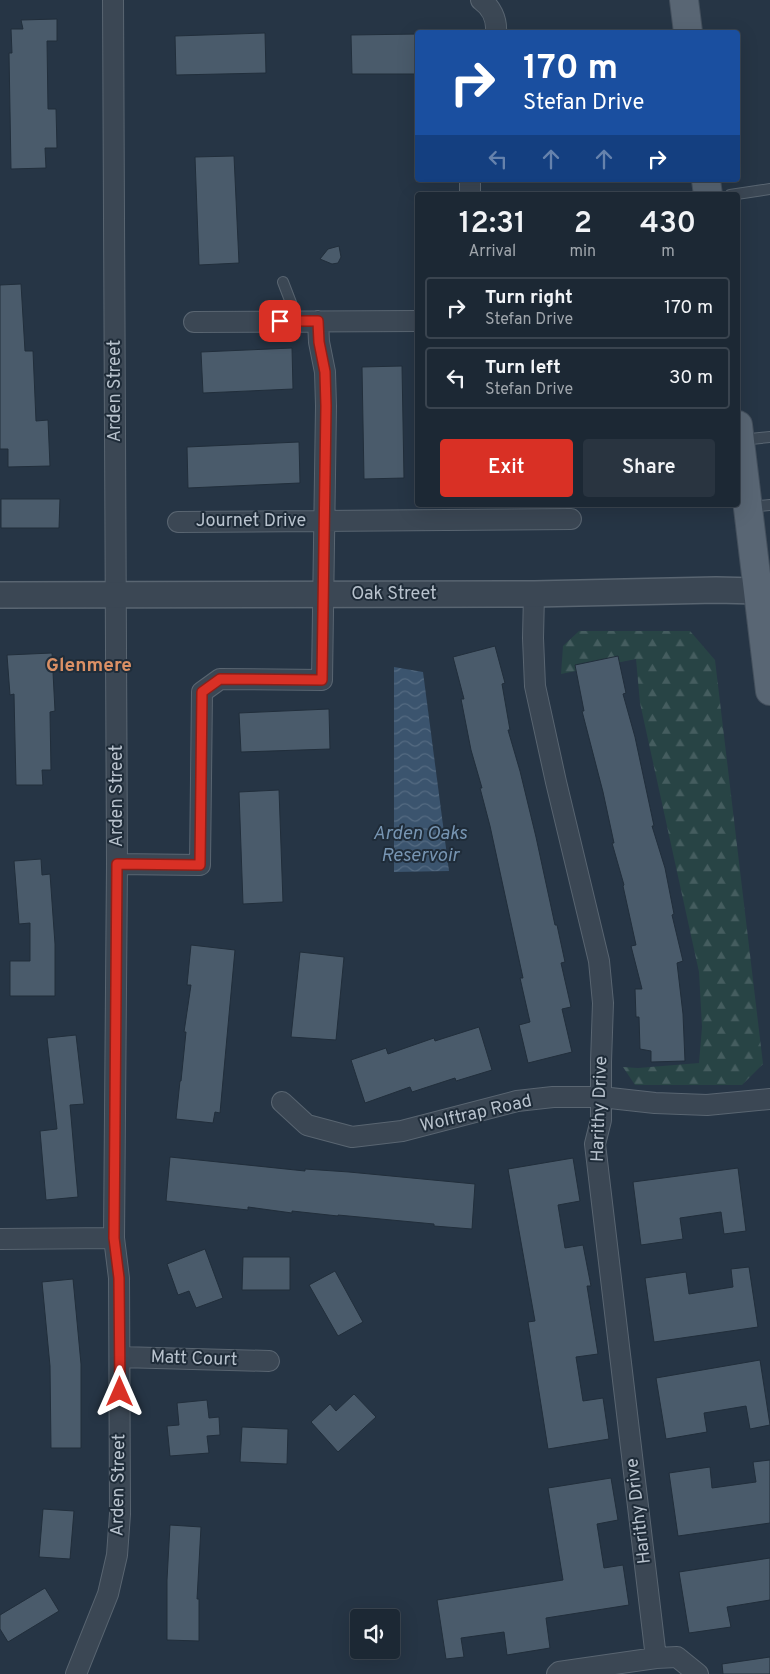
<!DOCTYPE html>
<html lang="en">
<head>
<meta charset="utf-8">
<style>
	:root { --surface:#1c2834; --page:#293440; --text:#f1f3f6; --muted:#a0a6ac; --line:#3a444f; --accent:#d93025 }
	body { margin:0; font-family:Overpass,sans-serif; background:var(--page); color:var(--text); height:100vh; display:flex; flex-direction:column; font-size:19px; white-space:nowrap }
	* { box-sizing:border-box; margin:0 }
	p { font-size:16px; color:var(--muted) }
	.icon { flex:none; width:28px; height:28px; fill:none; stroke:currentColor; stroke-width:2; stroke-linecap:round; stroke-linejoin:round }
	.map { position:relative; flex:1; overflow:hidden }
	.sheet { position:absolute; left:415px; top:192px; width:325px; height:315px; display:flex; flex-direction:column; background:var(--surface); border-radius:5px; box-shadow:0 5px 20px #0002,0 0 0 1px var(--line) }
	.sheet>* { flex:none }
	.hud { position:absolute; left:415px; top:30px; width:325px; height:152px; border-radius:5px; box-shadow:0 5px 20px #0002,0 0 0 1px var(--line); background:#1a4fa0; color:#fff; overflow:hidden }
	.buttons { position:absolute; left:350px; top:1609px; display:grid; gap:10px }
	.buttons a { display:grid; place-items:center; width:50px; height:50px; border-radius:5px; background:var(--surface); box-shadow:0 5px 20px #0002,0 0 0 1px var(--line); font-size:25px }
	.pin { position:absolute; display:grid; place-items:center; width:42px; height:42px; color:#fff; margin:-21px; border-radius:10px; box-shadow:0 2px 8px #0006 }
	.me { position:absolute; width:55px; margin:-28px; rotate:0deg; stroke-linejoin:round; filter:drop-shadow(0 0 4px #0008) }
	.turn { display:flex; align-items:center; gap:18px; height:105px; padding:0 25px; font-size:22px }
	.turn .icon { width:65px; height:65px; stroke-width:2.5 }
	.turn b { display:block; font-size:35px; line-height:42px }
	.lanes { display:flex; align-items:center; height:48px; padding:0 25px; background:#0003; justify-content:center; gap:25px; direction:ltr }
	.lanes .off { opacity:.35 }
	.eta { display:flex; justify-content:space-evenly; align-items:center; height:85px; text-align:center }
	.eta b { font-size:30px; font-weight:600; line-height:35px }
	.button { display:flex; gap:10px; margin-top:auto; padding:10px 25px }
	.button a { flex:1; height:58px; border-radius:5px; background:var(--accent); color:#fff; font-size:20px; font-weight:600; line-height:58px; text-align:center }
	.button a+a { background:var(--page); color:var(--text) }
	ul { padding:0; list-style:none }
	li { display:flex; align-items:center; gap:15px; height:62px; margin:0 10px 8px; padding:0 15px; border:2px solid var(--line); border-radius:5px }
	li div { flex:1 }
	li b { display:block; font-size:19px }
	li em { font-style:normal }
	.map>svg:first-child { display:block }
	.forest { fill:url(#forest-firs) }
	.water { fill:url(#water-waves) }
	.building { fill:#4a5b6b; stroke:#212e3b }
	.lines { fill:none; stroke-linecap:round; stroke-linejoin:round }
	.service-casing { stroke:#596571; stroke-width:12 }
	.minor-casing { stroke:#596571; stroke-width:22 }
	.tertiary-casing { stroke:#596571; stroke-width:28 }
	.primary-casing { stroke:#44505d; stroke-width:30 }
	.service { stroke:#3b4754; stroke-width:10 }
	.minor { stroke:#3b4754; stroke-width:20 }
	.tertiary { stroke:#3b4754; stroke-width:25 }
	.primary { stroke:#596674; stroke-width:28 }
	.route-casing { stroke:#8d1f18; stroke-width:12 }
	.route { stroke:#d93025; stroke-width:9 }
	.labels { text-anchor:middle; dominant-baseline:central; stroke-width:4; stroke-linejoin:round; paint-order:stroke }
	.street-label { font-size:18px; fill:#b8c2cd; stroke:#1f2c39 }
	.neighbourhood-label { font-size:19px; font-weight:bold; fill:#db9065; stroke:#1f2c39 }
	.water-label { font-size:19px; font-style:italic; fill:#7795b2; stroke:#1f2c39 }
</style>
</head>
<body>
<div class="map">
<svg width="770" height="1674" viewBox="0 0 770 1674">
	<defs>
		<pattern id="forest-firs" width="22" height="20" patternUnits="userSpaceOnUse" patternTransform="scale(1.25)"><rect width="22" height="20" fill="#284445"/><path d="M5 1l3.5 6h-7zM16 11l3.5 6h-7z" fill="#455d5f"/></pattern>
		<pattern id="water-waves" width="16" height="10" patternUnits="userSpaceOnUse" patternTransform="scale(1.25)"><rect width="16" height="10" fill="#3b546e"/><path d="M0 5q4-4 8 0t8 0" fill="none" stroke="#556b82"/></pattern>
	</defs>
	<rect width="100%" height="100%" fill="#263545"/>
	<path class="forest" d="M579 631H690L715 660 763 1064 742 1085H635L623 1067 638 1068 699 1063 702 1027 699 972 640 703 636 659 561 674 563 646Z"/>
	<path class="water" d="M394 667 423 672 449 871 394 872Z"/>
	<path class="building" d="M57 19V41H47L48 109H56L57 148H45L46 168 11 169 9 53H12L11 29H23L21 20Z
		M265 33 266 73 176 75 175 36Z
		M418 34V74H352L351 35Z
		M234 156 239 263 199 265 195 157Z
		M339 246 341 257 338 263 332 264 320 259 328 249Z
		M21 284 25 351H33L36 421 48 420 50 466 8 467V449H0V285Z
		M292 348 293 389 203 393 201 352Z
		M402 366 404 478 364 479 362 367Z
		M299 442 300 483 188 488 187 447Z
		M1 499H60L59 528H1Z
		M495 646 505 683 502 684 510 730H508L520 771 536 837 555 925H557L565 962 561 963 571 1007 562 1009 572 1052 528 1063 519 1025 530 1022 520 978H523L490 826 480 788H482L471 750 461 699H464L453 657Z
		M52 653 55 711 50 712 51 770H42L43 785H16L14 694 10 695 7 655Z
		M618 656 626 693 623 694 635 737 654 826H652L665 868 674 914 672 915 683 961 677 963 683 1014 685 1061 651 1062V1051L640 1049 639 1017H636L635 989H642L631 946 636 945 623 886 624 885 612 843H614L603 792 582 711H584L575 665Z
		M329 709 330 749 241 752 239 713Z
		M279 790 283 902 243 904 239 792Z
		M41 859 42 875 50 874 55 944V996H10V961H30V923L19 924 14 861Z
		M191 945 235 950 220 1113 215 1112 213 1123 176 1119 180 1081H181L186 1032H184L191 985H187Z
		M300 952 344 957 336 1040 291 1037Z
		M479 1027 492 1070 456 1081 455 1078 412 1092 410 1087 365 1103 351 1060 386 1048 388 1054 434 1038 435 1041Z
		M76 1035 84 1104 70 1105 78 1197 46 1200 40 1131 57 1129 47 1038Z
		M170 1157 305 1171V1169L349 1172 475 1184 472 1229 434 1226V1224L338 1215V1216L292 1211V1213L248 1207V1210L166 1201Z
		M573 1158 580 1201 558 1205 565 1248 583 1245 591 1286H587L598 1354 576 1357 583 1401 603 1398 609 1439 548 1449 528 1322 535 1321 508 1169Z
		M738 1168 746 1231 724 1234 721 1212 680 1218 683 1239 641 1245 633 1182Z
		M205 1249 223 1298 196 1308 189 1291 178 1295 167 1264Z
		M243 1257H290V1290H242Z
		M749 1267 758 1327 654 1342 645 1278 686 1272 689 1294 733 1287 731 1269Z
		M335 1271 363 1322 338 1336 309 1285Z
		M73 1279 81 1364V1448H51L50 1366 42 1282Z
		M760 1360 770 1425 750 1429 746 1406 704 1413 707 1432 666 1439 656 1378Z
		M354 1394 376 1417 338 1452 311 1422 330 1404 336 1411Z
		M207 1400 209 1418 219 1417 220 1435 207 1436 209 1453 170 1456 167 1426 179 1425 177 1403Z
		M242 1427 288 1429 287 1464 240 1462Z
		M770 1460V1523L678 1536 669 1473 710 1467 712 1488 756 1482 753 1462Z
		M611 1478 618 1520 597 1524 604 1568 623 1565 629 1605 546 1618 550 1648 507 1655 504 1632 461 1638 464 1657 446 1659 437 1600 563 1580 548 1488Z
		M43 1509 74 1511 70 1559 39 1557Z
		M170 1525 201 1527 197 1599H199V1641L167 1640V1580Z
		M770 1558V1600L727 1607 731 1627 689 1633 679 1572Z
		M45 1588 59 1611 8 1642 0 1629V1615Z
		M770 1657V1674H723L722 1664Z"/>
	<g class="lines">
		<g class="service-casing">
			<path id="service" d="M730 195 770 189
				M283 282 298 321
				M741 440 770 437
				M749 507 770 505"/>
		</g>
		<g class="minor-casing">
			<path id="minor" d="M481 0C491 7 497 19 496 32
				M470 195V180
				M194 322 418 321
				M178 522 571 519
				M534 594 533 638 535 686 556 782 599 961 603 1003 601 1062V1120L595 1144 656 1658
				M117 864 200 865 202 692 220 679 322 680 326 406 325 372 319 342 318 321
				M282 1102 307 1125 352 1137 402 1131 517 1101 553 1097H601L655 1103 707 1105 770 1099
				M0 1239 114 1238
				M120 1357 269 1361
				M76 1674 108 1594 117 1555 120 1514 119 1278 114 1238 117 864 113 0
				M557 1674 559 1672 656 1658 677 1657 698 1674"/>
		</g>
		<g class="tertiary-casing">
			<path id="tertiary" d="M0 595 534 594 716 590 758 591"/>
		</g>
		<g class="primary-casing">
			<path id="primary" d="M684 0 688 32
				M706 180 708 195
				M738 425 770 691"/>
		</g>
		<use href="#service" class="service"/>
		<use href="#minor" class="minor"/>
		<use href="#tertiary" class="tertiary"/>
		<use href="#primary" class="primary"/>
	</g>
	<g class="lines">
		<g class="route-casing">
			<path id="route" d="M120 1392 119 1278 114 1238 117 864 200 865 202 692 220 679 322 680 326 406 325 372 319 342 318 321H280"/>
		</g>
		<use href="#route" class="route"/>
	</g>
	<g class="labels">
		<g class="street-label">
			<text transform="translate(115 391) rotate(-90)">Arden Street</text>
			<text x="251" y="521">Journet Drive</text>
			<text x="394" y="594">Oak Street</text>
			<text transform="translate(117 796) rotate(-90)">Arden Street</text>
			<text transform="translate(600 1109) rotate(-88)">Harithy Drive</text>
			<text transform="translate(476 1114) rotate(-13)">Wolftrap Road</text>
			<text transform="translate(194 1359) rotate(2)">Matt Court</text>
			<text transform="translate(119 1485) rotate(-89)">Arden Street</text>
			<text transform="translate(639 1511) rotate(-97)">Harithy Drive</text>
		</g>
		<g class="neighbourhood-label">
			<text x="89" y="666">Glenmere</text>
		</g>
		<g class="water-label">
			<text x="420" y="834">Arden Oaks<tspan x="420" dy="22">Reservoir</tspan></text>
		</g>
	</g>
</svg>
<div class="buttons">
<a><svg class="icon" aria-label="sound" viewBox="0 0 24 24"><path d="M4 9h4l5-4v14l-5-4H4zM17 9q2 3 0 6"/></svg></a>
</div>
<div class="pin" style="left:280px;top:321px;background:#d93025"><svg class="icon" aria-label="arrive" viewBox="0 0 24 24"><path d="M6 21V4h12l-3 4 3 4H6"/></svg></div>
<svg class="me" style="left:120px;top:1392px" viewBox="-20 -20 40 40"><path d="M0-17L14 15 0 8-14 15z" fill="#d93025" stroke="#fff" stroke-width="4"/></svg>
<div class="hud">
<div class="turn"><svg class="icon" aria-label="right" viewBox="0 0 24 24"><path d="M7 20v-9h11M14 6l5 5-5 5"/></svg><div><b>170 m</b>Stefan Drive</div></div>
<div class="lanes"><svg class="icon off" aria-label="left" viewBox="0 0 24 24"><path d="M17 20v-9H6M10 6l-5 5 5 5"/></svg><svg class="icon off" aria-label="ahead" viewBox="0 0 24 24"><path d="M12 20V5M6 11l6-6 6 6"/></svg><svg class="icon off" aria-label="ahead" viewBox="0 0 24 24"><path d="M12 20V5M6 11l6-6 6 6"/></svg><svg class="icon" aria-label="right" viewBox="0 0 24 24"><path d="M7 20v-9h11M14 6l5 5-5 5"/></svg></div>
</div>
<section class="sheet">
<div class="eta">
<div><b>12:31</b><p>Arrival</p></div>
<div><b>2</b><p>min</p></div>
<div><b>430</b><p>m</p></div>
</div>
<ul>
<li><svg class="icon" aria-label="right" viewBox="0 0 24 24"><path d="M7 20v-9h11M14 6l5 5-5 5"/></svg><div><b>Turn right</b><p>Stefan Drive</p></div><em>170 m</em></li>
<li><svg class="icon" aria-label="left" viewBox="0 0 24 24"><path d="M17 20v-9H6M10 6l-5 5 5 5"/></svg><div><b>Turn left</b><p>Stefan Drive</p></div><em>30 m</em></li>
</ul>
<div class="button"><a>Exit</a><a>Share</a></div>
</section>
</div>
</body>
</html>
